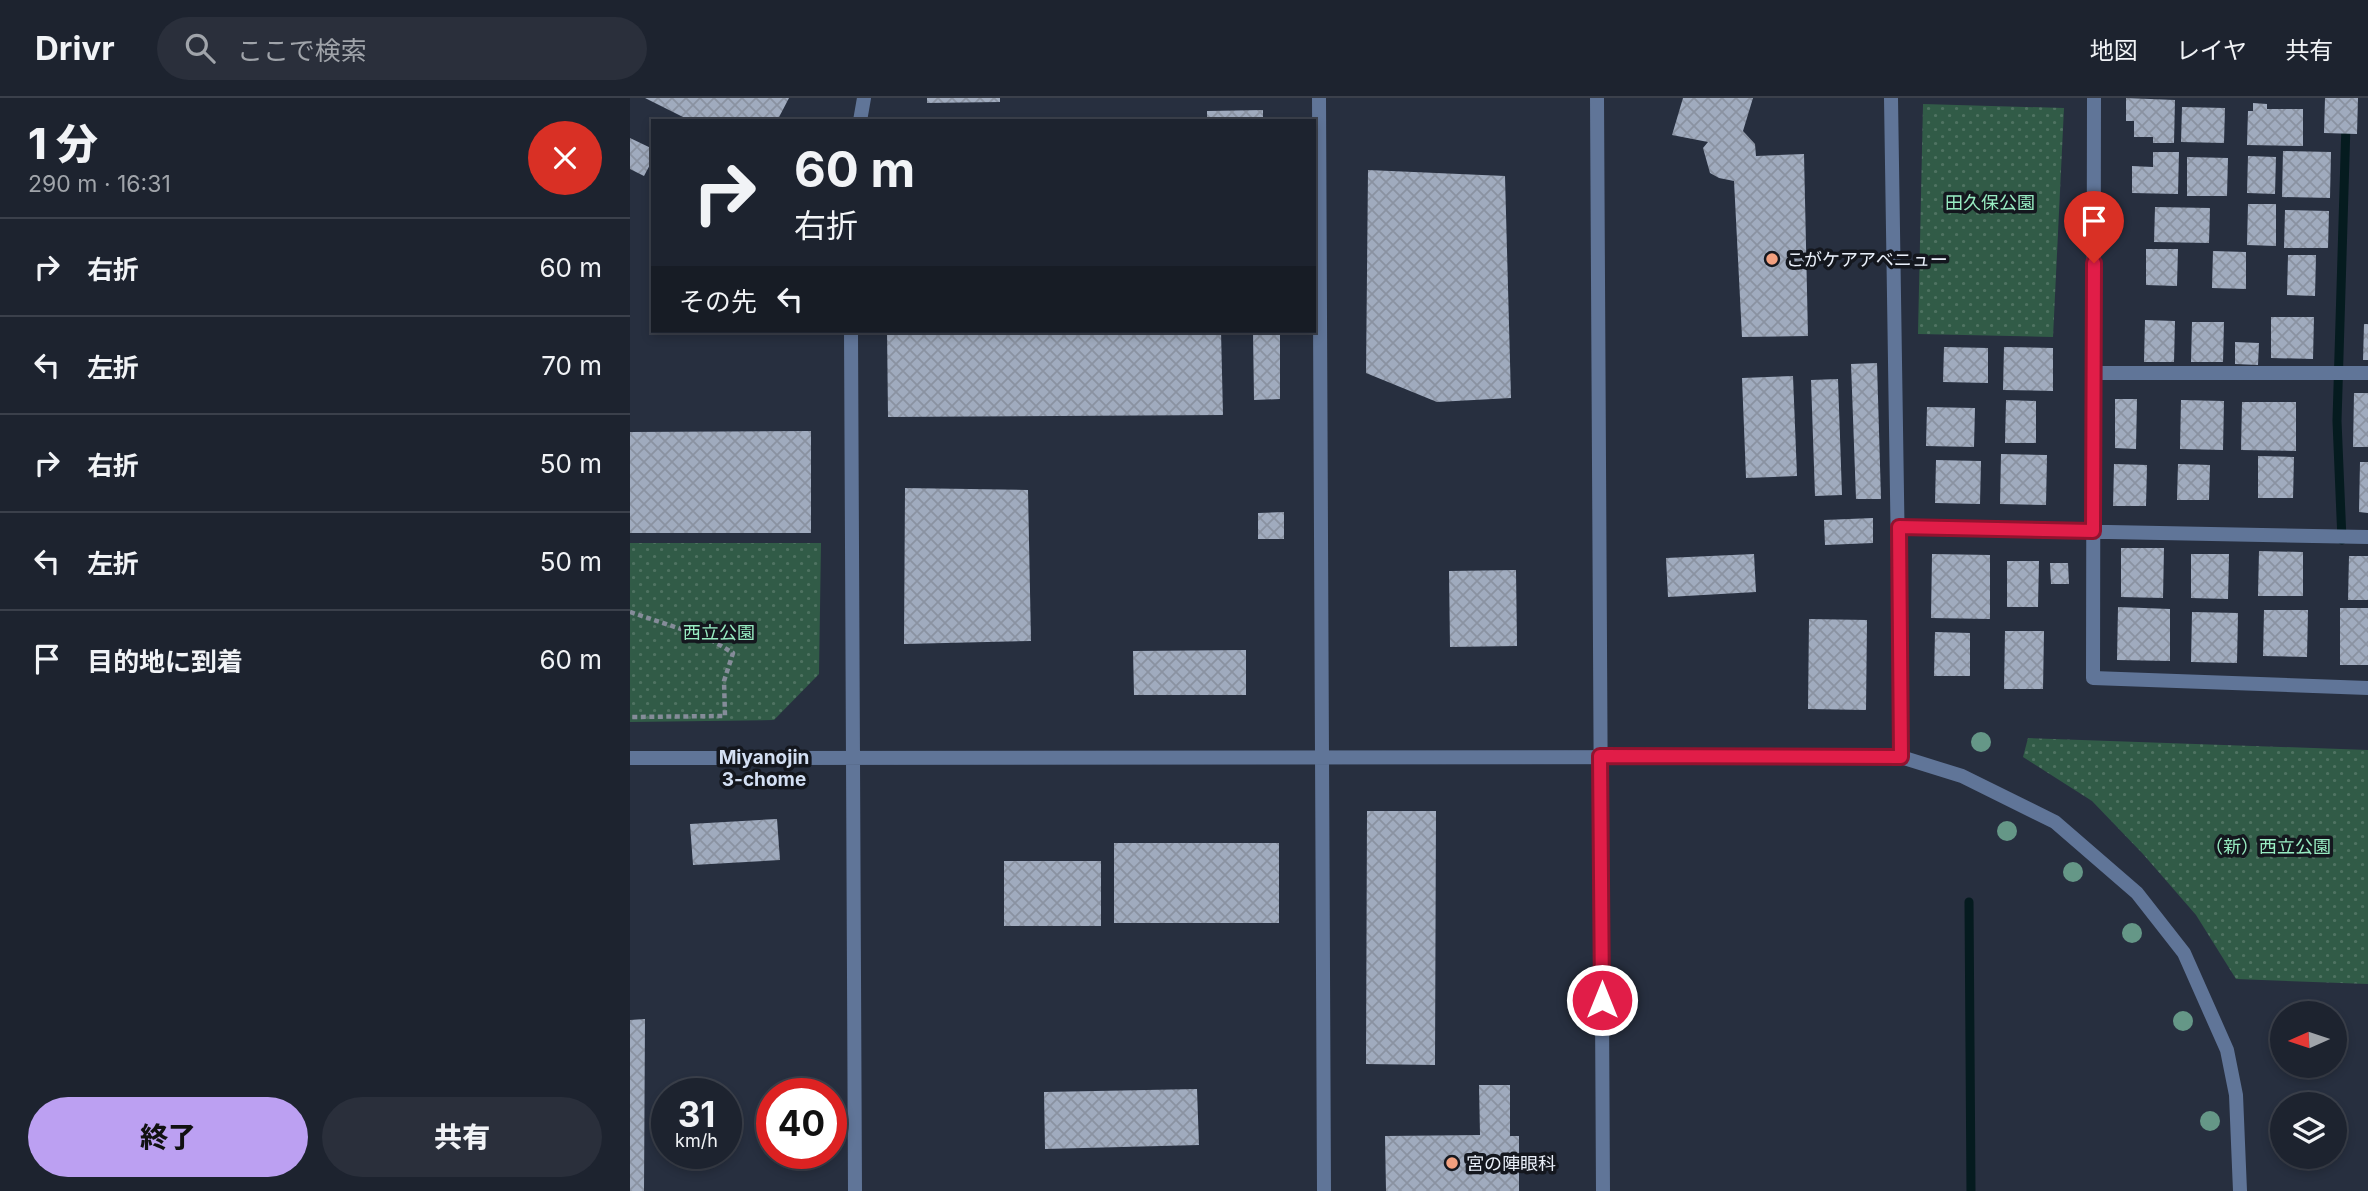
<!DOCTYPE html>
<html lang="ja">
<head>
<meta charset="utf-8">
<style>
	:root { --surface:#1d232f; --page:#2a2f3b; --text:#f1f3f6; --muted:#a0a4aa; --line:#3b404b; --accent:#bca0f2 }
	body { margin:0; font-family:Inter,"Noto Sans JP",sans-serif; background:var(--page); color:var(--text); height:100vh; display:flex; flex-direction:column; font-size:26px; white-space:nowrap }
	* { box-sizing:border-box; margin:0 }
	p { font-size:23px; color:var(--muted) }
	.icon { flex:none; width:38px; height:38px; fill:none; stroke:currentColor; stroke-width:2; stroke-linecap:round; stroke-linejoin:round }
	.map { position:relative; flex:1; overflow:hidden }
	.side { display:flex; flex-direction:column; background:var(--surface); width:630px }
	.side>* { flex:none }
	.hud { position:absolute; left:21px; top:21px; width:665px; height:214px; border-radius:0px; box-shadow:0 4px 10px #0003,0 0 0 2px var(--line); background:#1d232f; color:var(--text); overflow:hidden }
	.needle { width:46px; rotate:267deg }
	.fabs { position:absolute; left:1640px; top:903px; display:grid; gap:14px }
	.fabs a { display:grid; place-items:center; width:77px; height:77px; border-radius:50%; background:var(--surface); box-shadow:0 4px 10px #0003,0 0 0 2px var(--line); font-size:35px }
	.speed { position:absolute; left:21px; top:980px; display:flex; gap:14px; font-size:35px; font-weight:700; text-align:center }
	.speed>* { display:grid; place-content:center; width:91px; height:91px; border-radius:50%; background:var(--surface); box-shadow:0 4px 10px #0003,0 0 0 2px var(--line); line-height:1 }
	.speed small { font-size:18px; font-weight:400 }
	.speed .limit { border:10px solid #d22; background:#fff; color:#111 }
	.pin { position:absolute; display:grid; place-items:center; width:60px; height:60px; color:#fff; margin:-72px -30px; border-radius:50% 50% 50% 0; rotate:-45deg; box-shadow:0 0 7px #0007 }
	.pin .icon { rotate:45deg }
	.me { position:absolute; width:77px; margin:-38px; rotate:0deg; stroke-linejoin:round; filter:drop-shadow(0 0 5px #0008) }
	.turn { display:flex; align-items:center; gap:24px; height:147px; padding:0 28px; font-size:32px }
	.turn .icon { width:91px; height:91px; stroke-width:2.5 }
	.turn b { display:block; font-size:49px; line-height:60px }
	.then { display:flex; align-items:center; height:66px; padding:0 28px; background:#0003; gap:14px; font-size:26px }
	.round { display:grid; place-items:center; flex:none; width:74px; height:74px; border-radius:37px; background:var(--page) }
	.headline { display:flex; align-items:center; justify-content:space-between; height:119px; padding:0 28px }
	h1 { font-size:42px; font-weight:800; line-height:52px }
	.primary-button { display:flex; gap:14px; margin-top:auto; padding:14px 28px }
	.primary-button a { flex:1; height:80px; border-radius:42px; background:var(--accent); color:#111; font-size:28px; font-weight:800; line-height:80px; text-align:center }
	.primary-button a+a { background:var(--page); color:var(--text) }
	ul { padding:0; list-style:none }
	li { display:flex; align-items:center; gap:21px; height:98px; padding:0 28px; border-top:2px solid var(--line) }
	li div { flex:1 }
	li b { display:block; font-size:26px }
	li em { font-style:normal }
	header { display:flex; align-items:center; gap:42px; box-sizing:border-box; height:98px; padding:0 35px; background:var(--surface); border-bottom:2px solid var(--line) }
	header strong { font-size:33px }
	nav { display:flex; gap:38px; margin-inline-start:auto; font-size:24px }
	.search { width:490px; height:63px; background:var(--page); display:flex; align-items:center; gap:18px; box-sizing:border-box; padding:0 24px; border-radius:38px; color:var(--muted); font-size:26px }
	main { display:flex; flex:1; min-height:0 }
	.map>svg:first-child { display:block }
	.green { fill:url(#green-dots) }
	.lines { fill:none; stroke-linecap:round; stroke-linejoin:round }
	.stream { stroke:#051b1f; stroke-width:9 }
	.building { fill:url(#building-cross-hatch) }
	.path { stroke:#858c99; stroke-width:4.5; stroke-dasharray:5 3.5; stroke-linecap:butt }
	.minor { stroke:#607598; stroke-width:14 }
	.tertiary { stroke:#607598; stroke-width:14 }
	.tree { fill:#659787 }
	.route-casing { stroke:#92132f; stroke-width:18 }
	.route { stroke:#e11d48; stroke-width:12 }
	.poi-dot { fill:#f2a07f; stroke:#14171e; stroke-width:2.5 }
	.labels { text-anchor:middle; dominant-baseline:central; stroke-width:7; stroke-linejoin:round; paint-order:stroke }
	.park-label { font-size:18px; fill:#98ecc2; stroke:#14171e }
	.poi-label { font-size:18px; fill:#eaf0fa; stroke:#14171e; text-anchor:start }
	.neighbourhood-label { font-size:19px; font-weight:bold; fill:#d3dff3; stroke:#14171e }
</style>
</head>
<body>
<header>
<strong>Drivr</strong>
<div class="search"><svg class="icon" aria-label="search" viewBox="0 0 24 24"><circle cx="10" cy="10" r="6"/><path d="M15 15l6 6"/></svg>ここで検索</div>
<nav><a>地図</a><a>レイヤ</a><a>共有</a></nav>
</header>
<main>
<section class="side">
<div class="headline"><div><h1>1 分</h1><p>290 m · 16:31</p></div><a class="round" style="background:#d93025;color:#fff"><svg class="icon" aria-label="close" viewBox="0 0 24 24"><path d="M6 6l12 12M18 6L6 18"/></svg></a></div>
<ul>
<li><svg class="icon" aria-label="right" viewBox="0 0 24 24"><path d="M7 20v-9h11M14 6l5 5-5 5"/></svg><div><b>右折</b></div><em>60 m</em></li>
<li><svg class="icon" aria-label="left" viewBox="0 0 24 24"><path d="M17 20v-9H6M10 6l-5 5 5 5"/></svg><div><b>左折</b></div><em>70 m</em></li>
<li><svg class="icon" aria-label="right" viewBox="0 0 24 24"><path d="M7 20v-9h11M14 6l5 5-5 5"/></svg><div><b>右折</b></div><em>50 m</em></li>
<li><svg class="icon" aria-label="left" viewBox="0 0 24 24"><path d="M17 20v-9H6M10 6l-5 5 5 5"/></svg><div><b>左折</b></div><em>50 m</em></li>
<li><svg class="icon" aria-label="arrive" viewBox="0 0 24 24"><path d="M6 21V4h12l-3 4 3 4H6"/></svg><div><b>目的地に到着</b></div><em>60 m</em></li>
</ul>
<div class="primary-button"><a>終了</a><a>共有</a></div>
</section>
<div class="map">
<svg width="1738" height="1093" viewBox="0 0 1738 1093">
	<defs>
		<pattern id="green-dots" width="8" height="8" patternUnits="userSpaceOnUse" patternTransform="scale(1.75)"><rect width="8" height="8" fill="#315b47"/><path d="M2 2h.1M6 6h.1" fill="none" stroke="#4f7362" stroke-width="1.8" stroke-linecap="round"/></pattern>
		<pattern id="building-cross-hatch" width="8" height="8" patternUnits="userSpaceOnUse" patternTransform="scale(1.75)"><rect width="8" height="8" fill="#a0abbe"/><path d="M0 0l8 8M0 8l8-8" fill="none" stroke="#8a92a1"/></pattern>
	</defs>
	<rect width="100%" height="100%" fill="#272f3f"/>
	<path class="green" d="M1293 6 1434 10 1423 239 1288 236Z
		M0 445H191L189 576 144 622 0 624Z
		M1398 640 1738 652V886L1606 881 1566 817 1513 756 1462 703 1393 659Z"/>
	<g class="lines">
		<path class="stream" d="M1712 442 1707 323 1716 26
			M1339 804 1341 1093"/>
	</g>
	<path class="building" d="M15 0H159L147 23H61Z
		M297 0H370V4L297 5Z
		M1053 0H1123L1113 33 1125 46 1126 58 1174 56 1178 238 1112 239 1104 83 1089 80 1080 75 1073 50 1078 44 1042 37Z
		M1496 0 1545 2 1544 45H1523V39H1504V23H1496Z
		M1695 0H1728L1727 36 1694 35Z
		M1623 5 1637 6V11H1673V48L1617 47 1618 13H1623Z
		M1552 9 1595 10 1594 45 1551 44Z
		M633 12V23H577V13Z
		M0 40 23 51V61L14 78 0 71Z
		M1653 53 1701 54 1700 100 1652 99Z
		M1523 54H1549L1548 96 1502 95V68L1523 69Z
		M1618 58 1646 59 1645 96 1617 95Z
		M1557 59 1598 60 1597 98H1557Z
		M738 72 875 78 881 300 807 304 736 275Z
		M1618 106H1646V148L1617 147Z
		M1525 109 1580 110 1579 145 1524 144Z
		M1655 112 1699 113 1698 150H1654Z
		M1516 151H1548L1547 188 1516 187Z
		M1583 153 1616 154V191L1582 190Z
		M1658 157H1686L1685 198 1657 197Z
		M1641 219H1684L1683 261 1641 260Z
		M1515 222 1545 223 1544 264H1514Z
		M1562 224H1594L1593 264H1561Z
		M1734 226H1738V262H1733Z
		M257 233H591L593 317 258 319Z
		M623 233H650V301L624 302Z
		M1605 244 1629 245 1628 267 1605 266Z
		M1314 249 1358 250V285L1313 284Z
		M1374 249 1423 250V293L1373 292Z
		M1247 265 1251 401H1226L1221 266Z
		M1163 278 1167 378 1116 380 1112 280Z
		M1208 281 1212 397 1185 398 1181 282Z
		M1724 295H1738V349H1723Z
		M1485 301H1507L1506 351 1485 350Z
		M1376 302 1406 303V345H1375Z
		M1551 302 1594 303 1593 352 1550 351Z
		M1612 304H1666V353L1611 352Z
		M1297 309 1345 310 1344 349 1296 348Z
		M181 333V435H0V334Z
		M1371 356 1417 357 1416 407 1370 406Z
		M1628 358 1664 359 1663 400H1628Z
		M1306 362 1351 363 1350 406 1305 405Z
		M1730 364H1738V415L1729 414Z
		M1484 366 1517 367 1516 408H1483Z
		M1548 366 1580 367 1579 402H1547Z
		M275 390 398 392 401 543 274 546Z
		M654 414V441H628V415Z
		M1243 420V445L1195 447 1194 422Z
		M1491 450H1534L1533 500 1491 499Z
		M1629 453 1673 454V498H1628Z
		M1124 456 1126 494 1038 499 1036 460Z
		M1302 456 1360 457V521L1301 520Z
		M1561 456H1599L1598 501 1561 500Z
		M1719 458H1738V502H1718Z
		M1377 463H1409L1408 509H1377Z
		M1420 465H1438L1439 486H1421Z
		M886 472 887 548 820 549 819 473Z
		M1488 509 1540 511V563L1487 562Z
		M1710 510H1738V567H1710Z
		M1634 512H1678L1677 559 1633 558Z
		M1562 514 1608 515 1607 565 1561 564Z
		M1179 521 1237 522 1236 612 1178 611Z
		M1375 533H1414L1413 591H1374Z
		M1305 534 1340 535V578H1304Z
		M616 552V597H504L503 553Z
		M737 713H806L805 967 736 966Z
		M147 721 150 762 63 767 60 726Z
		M484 745H649V825H484Z
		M374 763H471V828H374Z
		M15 921 14 1093H0V922Z
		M849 987H880V1038H889V1093H756L755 1038 850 1037Z
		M567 991 569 1047 415 1051 414 994Z"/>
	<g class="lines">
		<path class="path" d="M0 514 78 540 103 555 94 583 95 618 0 619"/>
		<path class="minor" d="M1261 0 1271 659
			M1464 0 1463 580 1738 590
			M1463 275H1738
			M1269 430 1738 439"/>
		<path class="tertiary" d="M689 0 694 1093
			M967 0 973 1093
			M230 23 234 0
			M221 233 225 1093
			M0 660 1271 659 1332 678 1425 724 1507 795 1554 855 1597 952 1606 997 1610 1093"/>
	</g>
	<g class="tree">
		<circle cx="1351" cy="644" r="10"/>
		<circle cx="1377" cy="733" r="10"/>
		<circle cx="1443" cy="774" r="10"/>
		<circle cx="1502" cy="835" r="10"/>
		<circle cx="1553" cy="923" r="10"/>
		<circle cx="1580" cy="1023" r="10"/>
	</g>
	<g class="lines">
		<g class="route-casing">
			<path id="route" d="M972 902 970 658 1271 659 1269 429 1463 433 1464 165"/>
		</g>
		<use href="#route" class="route"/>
	</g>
	<g class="poi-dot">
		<circle cx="1142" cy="161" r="7"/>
		<circle cx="822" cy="1065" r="7"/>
	</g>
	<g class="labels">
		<g class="park-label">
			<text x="1360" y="104">田久保公園</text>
			<text x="89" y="534">西立公園</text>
			<text x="1638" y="748">（新）西立公園</text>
		</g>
		<g class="poi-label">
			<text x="1156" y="161">こがケアアベニュー</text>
			<text x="836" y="1065">宮の陣眼科</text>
		</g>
		<g class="neighbourhood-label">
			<text x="134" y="659">Miyanojin<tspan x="134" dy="22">3-chome</tspan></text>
		</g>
	</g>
</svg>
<div class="fabs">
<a><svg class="needle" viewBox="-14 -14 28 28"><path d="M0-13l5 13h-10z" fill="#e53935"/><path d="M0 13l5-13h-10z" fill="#a0a4aa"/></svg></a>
<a><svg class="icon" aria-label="layers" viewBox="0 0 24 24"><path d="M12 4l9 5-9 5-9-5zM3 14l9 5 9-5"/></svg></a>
</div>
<div class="speed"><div>31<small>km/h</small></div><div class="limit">40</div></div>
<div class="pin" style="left:1464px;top:165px;background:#d93025"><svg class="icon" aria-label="arrive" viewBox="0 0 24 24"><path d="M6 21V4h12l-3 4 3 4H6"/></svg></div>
<svg class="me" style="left:972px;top:902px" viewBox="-20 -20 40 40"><circle r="17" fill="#e11d48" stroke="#fff" stroke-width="3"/><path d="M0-11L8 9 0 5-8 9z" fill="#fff"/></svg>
<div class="hud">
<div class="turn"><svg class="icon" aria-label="right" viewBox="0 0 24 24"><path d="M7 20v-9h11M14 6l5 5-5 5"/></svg><div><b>60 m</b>右折</div></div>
<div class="then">その先<svg class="icon" aria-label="left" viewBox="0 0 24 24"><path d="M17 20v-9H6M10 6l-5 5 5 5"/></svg></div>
</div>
</div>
</main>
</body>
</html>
